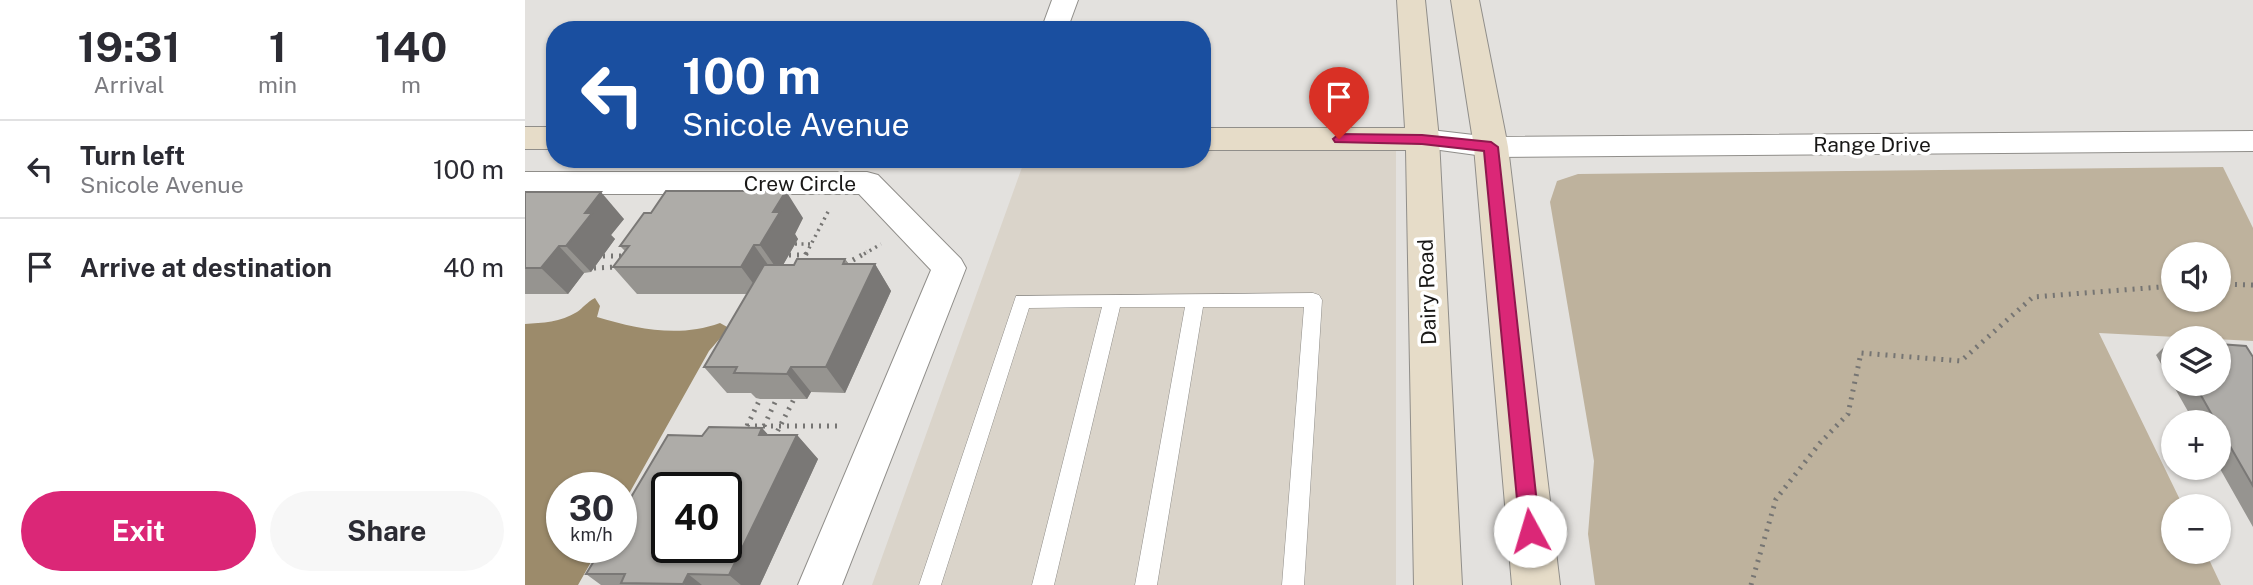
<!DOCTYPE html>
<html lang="en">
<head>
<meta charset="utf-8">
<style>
	:root { --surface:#fff; --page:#f7f7f7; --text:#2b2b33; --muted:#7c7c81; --line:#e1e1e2; --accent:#db2777 }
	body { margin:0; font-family:"Public Sans",sans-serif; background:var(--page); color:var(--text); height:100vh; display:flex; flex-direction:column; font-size:26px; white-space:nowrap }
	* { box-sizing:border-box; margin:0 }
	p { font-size:23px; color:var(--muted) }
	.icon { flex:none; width:38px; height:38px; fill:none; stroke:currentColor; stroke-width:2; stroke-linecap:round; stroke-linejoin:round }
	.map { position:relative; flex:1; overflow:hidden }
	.drawer { display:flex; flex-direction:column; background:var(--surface); width:525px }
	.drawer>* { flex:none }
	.guide { position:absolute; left:21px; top:21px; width:665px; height:147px; border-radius:28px; box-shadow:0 2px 5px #0004; background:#1a4fa0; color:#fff; overflow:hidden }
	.buttons { position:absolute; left:1636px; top:242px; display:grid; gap:14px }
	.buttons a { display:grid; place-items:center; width:70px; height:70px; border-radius:50%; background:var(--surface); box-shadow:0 2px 5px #0004; font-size:35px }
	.speed { position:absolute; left:21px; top:472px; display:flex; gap:14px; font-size:35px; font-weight:700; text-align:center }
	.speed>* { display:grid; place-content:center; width:91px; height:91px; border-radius:50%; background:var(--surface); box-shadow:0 2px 5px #0004; line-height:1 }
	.speed small { font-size:18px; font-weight:400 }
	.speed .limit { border:4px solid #111; border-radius:10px; background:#fff; color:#111 }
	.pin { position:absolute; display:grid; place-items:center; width:60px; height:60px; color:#fff; margin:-72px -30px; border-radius:50% 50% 50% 0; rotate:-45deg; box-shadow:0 0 7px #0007 }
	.pin .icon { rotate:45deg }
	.me { position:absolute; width:77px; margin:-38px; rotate:354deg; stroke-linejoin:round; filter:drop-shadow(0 0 5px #0008) }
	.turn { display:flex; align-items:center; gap:24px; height:147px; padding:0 21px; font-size:32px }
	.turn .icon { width:91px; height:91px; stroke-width:2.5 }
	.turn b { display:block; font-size:49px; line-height:60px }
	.eta { display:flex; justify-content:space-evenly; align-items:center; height:119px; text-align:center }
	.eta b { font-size:42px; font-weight:700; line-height:49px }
	.cta { display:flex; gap:14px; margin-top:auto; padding:14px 21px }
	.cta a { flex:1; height:80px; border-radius:42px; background:var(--accent); color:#fff; font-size:28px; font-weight:700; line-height:80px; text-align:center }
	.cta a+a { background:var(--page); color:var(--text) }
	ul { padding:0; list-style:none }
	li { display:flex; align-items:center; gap:21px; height:98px; padding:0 21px; border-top:2px solid var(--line) }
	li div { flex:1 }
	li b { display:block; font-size:26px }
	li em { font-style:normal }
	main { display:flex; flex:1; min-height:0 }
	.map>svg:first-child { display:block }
	.built { fill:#dad4ca }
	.green { fill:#beb29d; fill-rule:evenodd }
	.water { fill:#9c8b6b }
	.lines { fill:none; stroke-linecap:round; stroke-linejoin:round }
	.lane-casing { stroke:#908e8a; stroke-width:1 }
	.street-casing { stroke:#908e8a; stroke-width:2 }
	.secondary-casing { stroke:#908e8a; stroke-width:2 }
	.path-far1 { stroke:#767573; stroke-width:3.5; stroke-dasharray:2 4.5; stroke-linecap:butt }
	.path { stroke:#767573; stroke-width:5; stroke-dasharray:2 6; stroke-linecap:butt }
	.lane { fill:#fff; fill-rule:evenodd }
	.street { fill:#fff; fill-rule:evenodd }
	.secondary { fill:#e6dcc8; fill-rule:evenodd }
	.wall { fill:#969490 }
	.shaded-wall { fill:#7a7876 }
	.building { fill:#aeaca8; stroke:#7a7876; stroke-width:2; fill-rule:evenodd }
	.route { fill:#db2777; stroke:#8e194d; stroke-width:2 }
	.labels { text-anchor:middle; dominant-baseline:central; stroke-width:7; stroke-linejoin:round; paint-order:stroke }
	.street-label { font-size:21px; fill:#191817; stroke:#fff }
</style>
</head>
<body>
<main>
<section class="drawer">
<div class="eta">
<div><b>19:31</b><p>Arrival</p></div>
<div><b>1</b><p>min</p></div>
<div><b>140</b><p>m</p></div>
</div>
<ul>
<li><svg class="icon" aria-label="left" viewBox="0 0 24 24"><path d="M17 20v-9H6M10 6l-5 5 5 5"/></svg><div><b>Turn left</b><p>Snicole Avenue</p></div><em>100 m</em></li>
<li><svg class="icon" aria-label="arrive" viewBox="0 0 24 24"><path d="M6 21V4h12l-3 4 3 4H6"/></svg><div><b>Arrive at destination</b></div><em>40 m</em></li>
</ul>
<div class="cta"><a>Exit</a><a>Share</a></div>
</section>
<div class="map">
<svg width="1728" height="585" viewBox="0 0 1728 585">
	<rect width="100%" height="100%" fill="#e3e1de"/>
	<path class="built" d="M677 149 871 150V585H347L500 159H677Z"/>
	<path class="green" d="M1698 167 1728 228V341L1574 333 1658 506H1648V551H1680L1696 585H1070L1063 534 1069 461 1025 202 1032 181 1053 174ZM1648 254H1694V299H1648Z"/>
	<path class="water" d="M70 298 75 306 72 317C112 329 154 338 195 323L204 328 184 351 96 508V488H37V548H74L53 585H0V324C17 323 36 322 52 312 58 308 62 302 70 298Z"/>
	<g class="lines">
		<g class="lane-casing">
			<path id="lane" d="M788 293 794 295 797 300 779 585H757L779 307H678L632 585H610L660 307H595L529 585H507L577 307 504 308 416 585H394L491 296Z"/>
		</g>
		<g class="street-casing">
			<path id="street" d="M527 0H553L542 30H516Z
				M897 129 966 137 1728 131V151L966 157 886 146 882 139 886 132Z
				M0 172H342L353 175 436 259 441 268 317 585H273L406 270 334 194H0Z"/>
		</g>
		<g class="secondary-casing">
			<path id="secondary" d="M872 0H900L914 139 937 585H889L881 150H677V128H880Z
				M926 0H954L983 147 1035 585H987L949 147Z
				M0 127H30V149H0Z"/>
		</g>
		<path class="path-far1" d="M270 244H286
			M281 254 304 210
			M339 254 356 244"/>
		<path class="path" d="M264 255H280
			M78 256H101
			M277 262 282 252
			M321 264 342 252
			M69 268 92 267
			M1694 284 1728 285
			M222 426H318
			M222 426 235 399
			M239 426 252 398
			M249 438 269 399
			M1226 585 1251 499 1295 443 1323 414 1336 353 1436 361 1508 297 1648 286"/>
		<use href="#lane" class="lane"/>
		<use href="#street" class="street"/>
		<use href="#secondary" class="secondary"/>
	</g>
	<path class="wall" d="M0 192 99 219 86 235 90 239 66 272 59 273 43 294H0Z
		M278 218 270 234 273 239 258 265H269L320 259 324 264H350L366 291 320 393 286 392 282 399H235L231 398 226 393H202L179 367 222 294H112L88 267 100 251 95 246Z
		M1645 341H1648V383H1694L1728 357V527L1694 467V422H1669L1631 355Z
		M237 428 243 435H272L293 459 235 585H76L61 574 177 436Z"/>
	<path class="shaded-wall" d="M261 191 278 218 270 234 273 239 254 272 235 245 248 212Z
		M76 192 99 219 86 235 90 239 66 272 41 246 60 213Z
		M229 245 248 272 236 294 216 267Z
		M34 246 59 273 43 294 16 268Z
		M350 264 366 291 320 393 301 367Z
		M266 367 286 392 282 399 262 374Z
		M237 428 259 452 234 435Z
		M272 435 293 459 235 585H216L204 575Z
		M163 574 177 585H160L158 584Z"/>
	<path class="building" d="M141 191H261L248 212H255L235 245H229L216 267H88L104 246H95L119 213H126Z
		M0 192H76L60 213H67L41 246H34L16 268H0Z
		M272 259H320L318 264H350L301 367H266L262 374 213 373H209L212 367H179L239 265H269Z
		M1694 344 1721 346 1728 357V486L1694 427V422H1691L1669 383H1694Z
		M184 427 237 428 234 435H272L204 575 163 574 158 584 96 583 100 574H61L77 548H96V514L143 435 177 436ZM142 488H201V548H142Z"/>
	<path class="route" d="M814 134 897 135 966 142 973 147 1015 531 1012 537 1005 540 998 537 995 531 959 151 897 144 810 142 808 139Z"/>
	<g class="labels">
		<g class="street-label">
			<text x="1347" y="144">Range Drive</text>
			<text x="275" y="183">Crew Circle</text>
			<text transform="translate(902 292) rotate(-92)">Dairy Road</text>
		</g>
	</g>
</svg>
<div class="buttons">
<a><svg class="icon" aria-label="sound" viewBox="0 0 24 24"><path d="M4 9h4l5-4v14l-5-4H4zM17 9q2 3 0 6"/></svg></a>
<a><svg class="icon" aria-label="layers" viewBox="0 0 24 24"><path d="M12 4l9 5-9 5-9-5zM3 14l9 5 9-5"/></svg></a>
<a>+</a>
<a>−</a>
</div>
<div class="speed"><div>30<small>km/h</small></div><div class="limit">40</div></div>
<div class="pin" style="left:814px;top:139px;background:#d93025"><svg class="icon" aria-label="arrive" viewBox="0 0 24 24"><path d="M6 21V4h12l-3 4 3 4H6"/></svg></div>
<svg class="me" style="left:1005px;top:531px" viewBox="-20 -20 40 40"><circle r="19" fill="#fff"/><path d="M0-13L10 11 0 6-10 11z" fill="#db2777"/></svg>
<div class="guide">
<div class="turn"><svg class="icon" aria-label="left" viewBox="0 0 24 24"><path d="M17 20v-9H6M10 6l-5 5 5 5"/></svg><div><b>100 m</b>Snicole Avenue</div></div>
</div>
</div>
</main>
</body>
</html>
